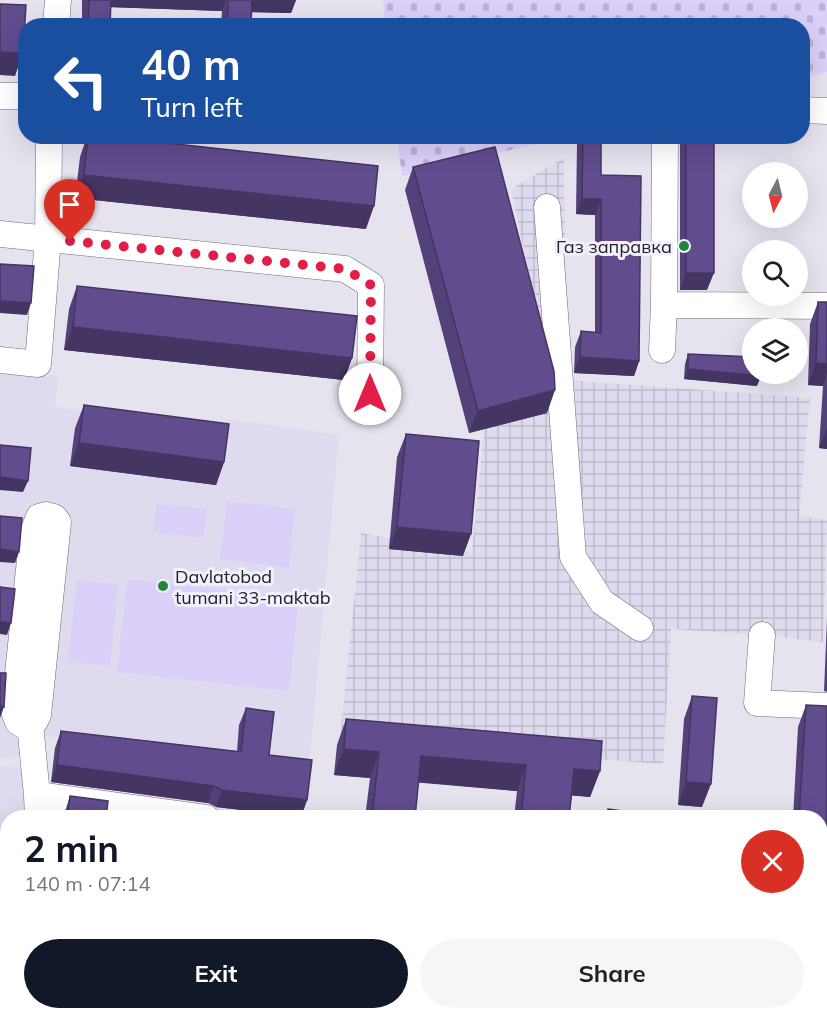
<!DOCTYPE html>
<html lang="en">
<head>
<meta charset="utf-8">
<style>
	:root { --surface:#fff; --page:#f6f6f6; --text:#202124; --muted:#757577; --accent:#111827 }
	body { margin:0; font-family:Mulish,sans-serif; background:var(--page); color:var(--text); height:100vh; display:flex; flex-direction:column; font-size:22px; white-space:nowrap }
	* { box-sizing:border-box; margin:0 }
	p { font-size:20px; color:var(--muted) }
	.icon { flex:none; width:33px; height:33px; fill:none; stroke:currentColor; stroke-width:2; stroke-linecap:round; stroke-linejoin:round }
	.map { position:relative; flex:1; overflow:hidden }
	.panel { position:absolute; left:0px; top:810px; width:828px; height:210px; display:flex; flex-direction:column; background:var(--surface); border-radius:24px 24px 0 0; box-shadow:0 6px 24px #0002 }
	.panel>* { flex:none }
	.banner { position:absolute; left:18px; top:18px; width:792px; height:126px; border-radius:24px; box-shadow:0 6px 24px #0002; background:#1a4fa0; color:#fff; overflow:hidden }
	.needle { width:39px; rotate:187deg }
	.buttons { position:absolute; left:742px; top:162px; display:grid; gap:12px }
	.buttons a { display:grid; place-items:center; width:66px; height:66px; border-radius:50%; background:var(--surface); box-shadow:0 6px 24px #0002; font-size:30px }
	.pin { position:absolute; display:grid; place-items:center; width:51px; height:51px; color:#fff; margin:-62px -26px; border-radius:50% 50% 50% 0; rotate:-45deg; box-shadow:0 0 6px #0007 }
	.pin .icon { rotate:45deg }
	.me { position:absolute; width:66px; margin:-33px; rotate:0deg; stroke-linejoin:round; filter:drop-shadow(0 0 4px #0008) }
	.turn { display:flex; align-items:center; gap:21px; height:126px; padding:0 24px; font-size:27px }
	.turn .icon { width:78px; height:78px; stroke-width:2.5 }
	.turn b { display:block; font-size:42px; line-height:51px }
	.round { display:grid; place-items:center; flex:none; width:63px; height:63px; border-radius:32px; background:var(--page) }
	.overview { display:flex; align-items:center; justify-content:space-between; height:102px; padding:0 24px }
	h1 { font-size:36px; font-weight:700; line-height:45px; color:var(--accent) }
	.action { display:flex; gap:12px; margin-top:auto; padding:12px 24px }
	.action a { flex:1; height:69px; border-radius:36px; background:var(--accent); color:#fff; font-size:24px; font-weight:700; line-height:69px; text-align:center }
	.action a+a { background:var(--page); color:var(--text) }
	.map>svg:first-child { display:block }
	.built { fill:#dfdaee }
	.industrial { fill:url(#industrial-grid) }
	.grass { fill:#dbd0fa }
	.cemetery { fill:url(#cemetery-stones) }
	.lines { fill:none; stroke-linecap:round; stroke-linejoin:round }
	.minor-casing { stroke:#6f6c78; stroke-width:27 }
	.minor { stroke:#fff; stroke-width:26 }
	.wall { fill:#53417a }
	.shaded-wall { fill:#443563 }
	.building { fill:#614c8e; stroke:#443563; stroke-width:1.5 }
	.route { stroke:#e11d48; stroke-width:10; stroke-dasharray:0 18 }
	.poi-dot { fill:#228438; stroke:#f3f0fd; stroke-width:2 }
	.labels { text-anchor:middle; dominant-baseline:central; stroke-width:6; stroke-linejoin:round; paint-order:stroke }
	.poi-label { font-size:18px; fill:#232226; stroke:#f3f0fd; text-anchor:end }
</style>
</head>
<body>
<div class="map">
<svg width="827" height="1020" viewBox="0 0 827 1020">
	<defs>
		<pattern id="industrial-grid" width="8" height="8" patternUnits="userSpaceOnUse" patternTransform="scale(1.5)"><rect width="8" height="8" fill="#dfdaee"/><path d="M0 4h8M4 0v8" fill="none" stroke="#bfbbcc"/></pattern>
		<pattern id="cemetery-stones" width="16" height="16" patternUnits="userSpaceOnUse" patternTransform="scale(1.5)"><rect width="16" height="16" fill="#dbd0fa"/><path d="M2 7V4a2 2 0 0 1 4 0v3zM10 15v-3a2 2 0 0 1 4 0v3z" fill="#bcb2d6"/></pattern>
	</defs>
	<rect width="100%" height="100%" fill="#e6e3ef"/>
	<path class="built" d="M0 369 58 376 55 407 225 429 227 419 339 435 309 766 43 736 13 759 0 758Z
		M0 766 24 768 25 817 8 818V1012L30 1013V1020H0Z"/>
	<path class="industrial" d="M564 158 566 380 810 398 799 516 827 520 823 642 762 635 671 629 663 764 340 740 361 533 472 552 485 422 556 404 511 189Z"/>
	<path class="grass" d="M227 501 295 509 289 568 220 559Z
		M156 504 207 509 204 538 153 532Z
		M127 579 299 598 289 691 117 672Z
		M77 580 118 584 110 666 68 661Z"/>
	<path class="cemetery" d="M383 0H827V72L803 78 802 26 385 25Z
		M397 136 564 137 402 176Z"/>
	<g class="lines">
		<g class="minor-casing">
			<path id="minor" d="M56 26 58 0
				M0 96H26
				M802 110 827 111
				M547 207 573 557 602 602 640 628
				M0 234 345 269 371 285 370 394
				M664 305 665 136
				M662 350 664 305 827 306
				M0 360 38 364 48 238 49 136
				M46 515 54 517 58 522 38 715 35 721 23 725 18 722 14 711 33 532 39 517Z
				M762 635 757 703 827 706
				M30 724 37 795
				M38 818 37 795 206 818
				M820 917H827
				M45 1012V1020
				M612 1012 635 1020
				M107 1020V1012
				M445 1020 447 1012"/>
		</g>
		<use href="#minor" class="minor"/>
	</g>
	<path class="wall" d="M82 0H296L291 13 251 12V26H221L222 11 111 7 110 26H82Z
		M87 136 366 229 75 198 80 157Z
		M579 136H601V175L639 361 634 376 574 373 575 347 581 331 595 332V215L576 214 577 143Z
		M681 136H714L707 290H680V140Z
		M413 167 547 413 469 433 405 190Z
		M77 286 352 358 344 380 64 350 69 309Z
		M818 302H827V449L819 448 823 386 808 385 810 324Z
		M688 354 757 386 684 379 685 364Z
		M84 405 224 462 216 485 70 466 75 428Z
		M406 434 463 556 389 549 397 457Z
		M827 618V692L824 691Z
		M692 696 702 807 678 805 684 719Z
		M806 705 827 706V902L820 903V818H793L798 727Z
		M246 708 269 755 307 800 301 817 216 807 208 803 51 782 55 748 61 731 237 751 239 725Z
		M346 719 600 771 590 797 572 795 569 818H514L517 791 418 782 415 818H365L370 778 334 775 337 745Z
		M70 796 106 818H63Z
		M497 1012H531L530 1020H495Z"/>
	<path class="shaded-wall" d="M107 0H226L222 11 105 7Z
		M250 0H296L291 13 245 12Z
		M0 52 23 53 15 76 0 75Z
		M84 175 374 206 366 229 75 198Z
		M582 199H601L595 215 576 214Z
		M686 273H714L707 290H680Z
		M0 301 31 303 27 315 0 313Z
		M73 327 352 358 344 380 64 350Z
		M580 357 639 361 634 376 574 373Z
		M816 363 827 364V373L823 386 808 385Z
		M688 369 761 376 757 386 684 379Z
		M555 390 547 413 469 433 478 411Z
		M827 428V449L819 448Z
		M79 443 224 462 216 485 70 466Z
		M0 477 28 481 23 492 0 490Z
		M397 527 471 534 463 556 389 549Z
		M0 549 19 552 15 563 0 562Z
		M0 622 11 623 7 635 0 634Z
		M0 706 4 707 0 718Z
		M344 749 379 752 370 778 334 775Z
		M421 756 526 765 517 791 412 782Z
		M57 765 214 786 208 803 51 782Z
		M574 769 600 771 590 797 565 795Z
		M686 782 711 784 702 807 678 805Z
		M222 790 307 800 301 817 216 807Z
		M827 881V902L820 903V882Z
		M820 991H827V1020L762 1012H820Z
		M63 1012H95L92 1020 61 1017Z
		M346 1012H390L388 1020H344Z"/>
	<path class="building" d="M89 0H111L110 26H88Z
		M228 0H252L251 26H227Z
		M0 4 26 5 23 53 0 52Z
		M88 136H103L378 166 374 206 84 175Z
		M583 136H601V175L641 176 639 361 580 357 581 331 601 333V199H582Z
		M686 136H714V273H686Z
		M495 147 554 371 555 390 478 411 413 167Z
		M0 264 34 266 31 303 0 301Z
		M77 286 357 316 352 358 73 327Z
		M818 302H827V364L816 363Z
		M688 354 753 357V374H761V376L688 369Z
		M84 405 229 424 224 462 79 443Z
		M406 434 479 441 471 534 397 527Z
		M0 445 31 448 28 481 0 477Z
		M0 516 22 518 19 552 0 549Z
		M0 587 15 589 11 623 0 622Z
		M0 673H6L4 707 0 706Z
		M692 696 717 698 711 784 686 782Z
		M806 705 827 706V881L820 882V818H799Z
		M246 708 274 712 269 755 312 760 307 800 222 790 214 786 57 765 61 731 241 752Z
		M346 719 602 741 600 771 574 769 569 818H521L526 765 421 756 415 818H372L379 752 344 749Z
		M70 796 108 801 106 818H67Z
		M608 809 675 818H607Z
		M820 935 827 936V991H820Z
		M121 1012H343L342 1020H129L121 1019Z
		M462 1012H479V1020H460Z
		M503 1012H531L530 1020H502Z"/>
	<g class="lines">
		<path class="route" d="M70 241 345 269 371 285 370 394"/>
	</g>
	<g class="poi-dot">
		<circle cx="684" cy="246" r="6"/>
		<circle cx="163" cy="586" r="6"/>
	</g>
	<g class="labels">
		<g class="poi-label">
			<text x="672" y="246">Газ заправка</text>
			<text x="175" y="576" text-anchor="start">Davlatobod<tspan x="175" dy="21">tumani 33-maktab</tspan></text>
		</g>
	</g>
</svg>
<div class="buttons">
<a><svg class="needle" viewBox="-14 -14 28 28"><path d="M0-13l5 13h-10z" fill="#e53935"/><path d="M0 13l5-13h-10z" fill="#757577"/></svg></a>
<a><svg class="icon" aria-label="search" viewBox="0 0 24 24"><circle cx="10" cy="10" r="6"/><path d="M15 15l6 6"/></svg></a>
<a><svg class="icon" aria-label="layers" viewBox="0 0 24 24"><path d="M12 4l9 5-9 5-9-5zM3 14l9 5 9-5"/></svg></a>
</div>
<div class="pin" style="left:70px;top:241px;background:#d93025"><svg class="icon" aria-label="arrive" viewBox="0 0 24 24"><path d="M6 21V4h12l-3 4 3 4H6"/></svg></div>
<svg class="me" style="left:370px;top:394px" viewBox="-20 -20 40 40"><circle r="19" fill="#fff"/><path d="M0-13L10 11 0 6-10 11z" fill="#e11d48"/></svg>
<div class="banner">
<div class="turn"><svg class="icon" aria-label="left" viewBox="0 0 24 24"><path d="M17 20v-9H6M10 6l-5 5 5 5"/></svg><div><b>40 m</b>Turn left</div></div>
</div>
<section class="panel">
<div class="overview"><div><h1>2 min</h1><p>140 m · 07:14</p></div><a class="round" style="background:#d93025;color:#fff"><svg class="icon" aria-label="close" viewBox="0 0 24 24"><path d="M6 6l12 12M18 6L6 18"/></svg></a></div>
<div class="action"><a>Exit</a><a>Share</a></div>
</section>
</div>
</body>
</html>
